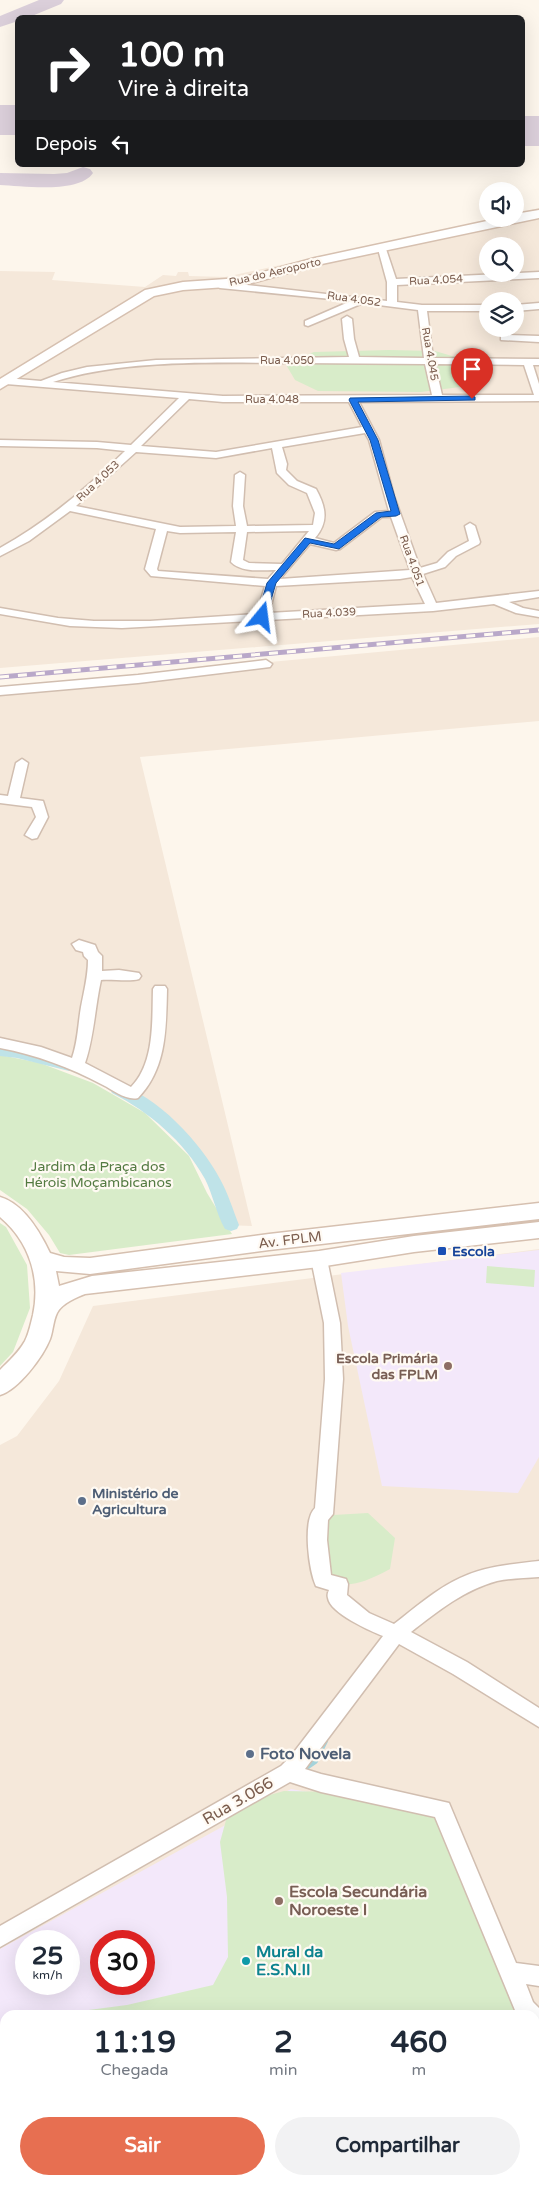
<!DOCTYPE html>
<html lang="pt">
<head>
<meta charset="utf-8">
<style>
	:root { --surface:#fff; --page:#f2f2f3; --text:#1f2937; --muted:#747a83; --accent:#e76f51 }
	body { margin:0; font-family:"Varela Round",sans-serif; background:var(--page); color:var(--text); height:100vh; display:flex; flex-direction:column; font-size:19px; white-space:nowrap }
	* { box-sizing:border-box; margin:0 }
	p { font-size:16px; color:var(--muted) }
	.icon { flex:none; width:28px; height:28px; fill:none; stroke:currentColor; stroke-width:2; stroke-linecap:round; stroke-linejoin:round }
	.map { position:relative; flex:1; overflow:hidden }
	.sheet { position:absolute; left:0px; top:2010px; width:540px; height:175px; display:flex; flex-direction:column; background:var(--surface); border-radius:15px 15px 0 0; box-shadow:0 5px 20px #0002 }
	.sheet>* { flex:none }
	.hud { position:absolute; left:15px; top:15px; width:510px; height:152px; border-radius:8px; box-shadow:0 5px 20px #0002; background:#202124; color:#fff; overflow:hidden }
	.fabs { position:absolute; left:479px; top:182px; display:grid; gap:10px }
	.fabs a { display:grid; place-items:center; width:45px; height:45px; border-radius:50%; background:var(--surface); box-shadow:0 5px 20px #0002; font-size:25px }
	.speed { position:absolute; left:15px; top:1930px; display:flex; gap:10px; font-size:25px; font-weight:700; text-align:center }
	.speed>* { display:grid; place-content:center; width:65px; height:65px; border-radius:50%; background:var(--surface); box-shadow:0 5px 20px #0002; line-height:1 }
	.speed small { font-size:12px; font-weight:400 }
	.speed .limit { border:8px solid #d22; background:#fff; color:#111 }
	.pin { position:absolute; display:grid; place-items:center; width:42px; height:42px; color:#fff; margin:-51px -21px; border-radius:50% 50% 50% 0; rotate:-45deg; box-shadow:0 0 5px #0007 }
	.pin .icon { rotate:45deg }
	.me { position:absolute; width:55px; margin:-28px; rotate:16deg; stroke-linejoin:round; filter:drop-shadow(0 0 4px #0008) }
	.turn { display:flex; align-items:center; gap:18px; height:105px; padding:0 20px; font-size:22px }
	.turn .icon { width:65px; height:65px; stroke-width:2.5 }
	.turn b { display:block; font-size:35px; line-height:42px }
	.then { display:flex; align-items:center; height:48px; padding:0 20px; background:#0003; gap:10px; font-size:19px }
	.eta { display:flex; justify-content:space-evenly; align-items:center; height:85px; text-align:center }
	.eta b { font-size:30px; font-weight:700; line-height:35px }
	.primary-button { display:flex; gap:10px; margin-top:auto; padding:10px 20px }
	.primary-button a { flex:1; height:58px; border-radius:30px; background:var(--accent); color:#fff; font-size:20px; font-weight:700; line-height:58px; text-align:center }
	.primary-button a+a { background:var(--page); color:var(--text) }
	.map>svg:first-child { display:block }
	.residential { fill:#f5e8da; fill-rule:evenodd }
	.education { fill:#f3e8fa; fill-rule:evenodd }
	.green { fill:#d8ecc9 }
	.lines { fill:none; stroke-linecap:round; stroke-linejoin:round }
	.stream { stroke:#a5d3da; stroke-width:6 }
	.canal { fill:#bfe3e8; fill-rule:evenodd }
	.taxiway { fill:#dbcfda; fill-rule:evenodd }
	.runway { fill:#dbcfda; fill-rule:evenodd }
	.street-casing { stroke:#d1beb0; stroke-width:3 }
	.secondary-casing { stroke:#d6c0b0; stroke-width:3 }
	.street { fill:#fff; fill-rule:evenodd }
	.secondary { fill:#fff; fill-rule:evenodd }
	.rail-casing { stroke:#b9a8c9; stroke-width:5 }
	.rail { stroke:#fffaf3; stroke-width:3; stroke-dasharray:9; stroke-linecap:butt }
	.route { fill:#1a73e8; stroke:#114b97 }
	.transit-dot { fill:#1a4fb4; stroke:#fffaf3; stroke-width:2 }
	.education-dot { fill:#8d6e63; stroke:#fffaf3; stroke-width:2 }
	.service-dot { fill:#5c6f8a; stroke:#fffaf3; stroke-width:2 }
	.culture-dot { fill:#0f9aa8; stroke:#fffaf3; stroke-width:2 }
	.labels { text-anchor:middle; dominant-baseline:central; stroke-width:4.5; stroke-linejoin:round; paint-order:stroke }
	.far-street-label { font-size:11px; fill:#7a5c4d; stroke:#fffaf3 }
	.park-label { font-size:14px; fill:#537a41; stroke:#fffaf3 }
	.street-label { font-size:14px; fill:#7a5c4d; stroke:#fffaf3 }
	.transit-label { font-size:14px; font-weight:bold; fill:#164399; stroke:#fffaf3; text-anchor:start }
	.education-label { font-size:14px; font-weight:bold; fill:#785e54; stroke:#fffaf3; text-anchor:end }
	.service-label { font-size:14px; font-weight:bold; fill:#4e5e75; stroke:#fffaf3; text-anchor:start }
	.near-service-label { font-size:16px; font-weight:bold; fill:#4e5e75; stroke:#fffaf3; text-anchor:start }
	.near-street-label { font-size:16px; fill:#7a5c4d; stroke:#fffaf3 }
	.near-education-label { font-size:16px; font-weight:bold; fill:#785e54; stroke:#fffaf3; text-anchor:start }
	.near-culture-label { font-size:16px; font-weight:bold; fill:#0d838f; stroke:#fffaf3; text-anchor:start }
</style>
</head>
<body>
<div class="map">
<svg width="539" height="2185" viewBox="0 0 539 2185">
	<rect width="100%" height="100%" fill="#fdf6ec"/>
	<path class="residential" d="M539 208V624L0 668V271L55 272 52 280 145 287 163 275 176 276 178 272H188L189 276 225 277 493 219H515V214ZM488 246H515V274H488ZM488 301H515V329H488Z
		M539 637V721L140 757 252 1226 225 1225 196 1148 153 1105 81 1062 0 1048V687Z
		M539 1249V2185H0V1445L17 1436 59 1381 93 1306ZM26 1941H69V1984H26ZM101 1941H144V1984H101ZM5 2015H535V2180H5Z"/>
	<path class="education" d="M539 1250V1457L518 1493 382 1486 348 1326 341 1273Z
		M291 1789 439 1815 503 2015H5V2047L0 2044V1949ZM26 1941H69V1984H26ZM101 1941H144V1984H101Z"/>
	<path class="green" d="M389 350 435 351 476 363 468 386 421 392 318 391 295 380 285 363 314 352Z
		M0 1055 40 1063 93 1083 145 1113 189 1156 207 1193 232 1234 69 1255 60 1253 49 1235 27 1209 0 1190Z
		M0 1223 6 1227 27 1265 30 1308 13 1352 0 1366Z
		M487 1266 535 1270 534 1287 486 1283Z
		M368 1513 395 1538 390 1569C356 1587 348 1588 311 1577L308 1552 316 1516Z
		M284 1791 389 1793 430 1805 533 2015H50L127 2005 213 1985 228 1957 227 1897 220 1842 228 1813 259 1798Z
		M535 2016 539 2020V2185H0V2066L5 2057V2180H535Z"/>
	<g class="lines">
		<path class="stream" d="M302 1770 315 1761 325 1741"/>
		<path class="canal" d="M0 1046 17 1048 69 1061 74 1063 76 1066 74 1069 69 1071 17 1058 0 1056Z
			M117 1084C157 1095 201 1143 220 1179 228 1193 233 1210 239 1225L237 1229 231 1231 225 1229C216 1213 213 1195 205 1179 184 1141 149 1112 112 1093L110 1089 112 1085Z"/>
		<path class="taxiway" d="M39 0H64L61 4 27 18H18V21L0 27V16Z
			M83 167 90 169 93 173C79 194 23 186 0 185V173L54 174 67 173Z"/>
		<path class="runway" d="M0 105H18V135H0Z
			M522 116H539V146H522Z"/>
		<g class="street-casing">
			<path id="street" d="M382 246 386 249 396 279 539 272V278L397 285V302L422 305H488V311H427L433 358 539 359V365H533L539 384V401L359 402 379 440 394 496 420 568 437 563 448 552 469 541 465 526 470 523 475 526 480 542 479 544 456 556 445 567 423 574 436 603 539 591V597L509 602 523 608 539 611V617L516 613 494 604 433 611 122 628 70 626 0 614V608L58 618 94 621H150L257 614 265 586 151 576 145 569 156 529 70 511 29 541 0 556V548C47 522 87 488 125 451L97 448 0 446V440L97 442 131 445 179 398 6 384 1 381 6 378 41 381 62 373 87 367 156 360 349 357 344 339 342 319 347 316 352 319 354 339 359 357 424 358 418 310 363 303 308 326 305 325V321L351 301 220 288 215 285 220 282 387 301V282L378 249ZM301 363 425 364 432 395 223 396 53 382C128 358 222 363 301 363ZM435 364 524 365 534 395H442ZM189 399 223 402H349L362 427 216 452 141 446ZM365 433 369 440 389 511 375 512 334 543 315 538C329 522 326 507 316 489L297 481 286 470 287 464 282 447ZM272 448 277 473 289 485 307 493 315 513 313 525 247 526 243 506 245 475 240 472 235 475 233 506 236 526 180 527 76 506 136 452 216 458ZM382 517H391L410 570 280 579 310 544 336 550 340 549ZM167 531 180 533 236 532 231 562C242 573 262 570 276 570L268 579 158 571 157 569ZM309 531 282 564 249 563 243 560 247 532ZM412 577 425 604 269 613 276 586 400 579Z
				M539 303V309L515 311V305Z
				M504 335 539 336V342L501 340V336Z
				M266 660 272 664 270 667 138 683 0 695V687L138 675Z
				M22 759 28 763 20 798 43 801 48 817 37 838 32 839 25 835 36 817 32 807 0 803V795L8 796 16 763Z
				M79 940 95 945 98 952 102 956V971L119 970 139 973 141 976 139 979C130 982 112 979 101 980 95 1007 94 1037 85 1063L131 1087C155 1063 152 1020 153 989L155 986H165L167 989C166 1028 167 1068 138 1098 127 1101 113 1090 103 1085 69 1067 37 1055 0 1048V1038L41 1047 72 1058C78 1041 78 1024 81 1007 84 991 88 976 88 960L84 956 83 952 76 950 72 944Z
				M319 1253 325 1255 327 1259 340 1323 343 1379 333 1514 328 1520 327 1540 331 1575 346 1579 348 1584 347 1595 369 1613 394 1624C415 1608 436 1589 460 1578 485 1566 513 1564 539 1561V1577C525 1578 510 1578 497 1581 464 1590 438 1611 411 1632L467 1662 539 1708V1727L453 1674 399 1644 305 1769 321 1774 449 1803 516 1963 539 1966V1986L526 1984 533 2002 539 2008V2040L535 2038V2015H517L435 1817 321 1792 290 1782 0 1947V1926L281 1766 291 1756 383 1636C370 1631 330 1613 328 1598 327 1595 328 1592 329 1590L316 1586C309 1571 302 1520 315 1508L325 1379 324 1323 311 1259 313 1255Z"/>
		</g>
		<g class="secondary-casing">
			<path id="secondary" d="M539 210V218L317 265 241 286 183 290 154 296 0 389V379L145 290 183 282 241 278 315 258 496 219H515V214Z
				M0 1197C24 1204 40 1232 50 1253L64 1257 90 1258 269 1234 539 1203V1219L269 1250 90 1274 56 1271 59 1286 92 1276 319 1251 414 1236 539 1222V1238L414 1252 319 1267 85 1294C77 1297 61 1304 57 1313 53 1321 53 1331 50 1339 43 1357 18 1390 0 1395V1370C9 1361 19 1352 25 1341 29 1333 31 1323 33 1315 41 1278 29 1241 0 1217Z"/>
		</g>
		<use href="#street" class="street"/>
		<use href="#secondary" class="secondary"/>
		<g class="rail-casing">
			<path id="rail" d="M0 677 539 630"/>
		</g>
		<use href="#rail" class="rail"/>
	</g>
	<path class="route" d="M472 396 475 397V400L358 402 378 440 400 514 396 516 381 517 339 549 310 543 276 583 266 617 259 619 257 617 267 583 305 538 334 544 376 513 391 511 370 440 349 400 350 398Z"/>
	<rect class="transit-dot" x="437" y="1246" width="10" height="10" rx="2.5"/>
	<g class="education-dot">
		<circle cx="448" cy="1366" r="5"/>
		<circle cx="279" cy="1901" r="5"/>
	</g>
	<g class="service-dot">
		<circle cx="82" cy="1501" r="5"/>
		<circle cx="250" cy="1754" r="5"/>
	</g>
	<circle class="culture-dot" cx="246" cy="1961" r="5"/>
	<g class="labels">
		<g class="far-street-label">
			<text transform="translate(275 272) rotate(-13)">Rua do Aeroporto</text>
			<text transform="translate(436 280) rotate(-3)">Rua 4.054</text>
			<text transform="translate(354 299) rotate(8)">Rua 4.052</text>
			<text transform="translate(430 354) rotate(80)">Rua 4.045</text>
			<text x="287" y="360">Rua 4.050</text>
			<text x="272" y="399">Rua 4.048</text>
			<text transform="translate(98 481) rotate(-43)">Rua 4.053</text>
			<text transform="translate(412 561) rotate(70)">Rua 4.051</text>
			<text transform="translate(329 613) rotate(-3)">Rua 4.039</text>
		</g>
		<g class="park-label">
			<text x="98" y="1166">Jardim da Praça dos<tspan x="98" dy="16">Hérois Moçambicanos</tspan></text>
		</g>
		<g class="street-label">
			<text transform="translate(290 1240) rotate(-7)">Av. FPLM</text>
		</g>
		<g class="transit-label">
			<text x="452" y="1251">Escola</text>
		</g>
		<g class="education-label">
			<text x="438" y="1358">Escola Primária<tspan x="438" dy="16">das FPLM</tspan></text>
		</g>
		<g class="service-label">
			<text x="92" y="1493">Ministério de<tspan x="92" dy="16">Agricultura</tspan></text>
		</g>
		<g class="near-service-label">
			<text x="260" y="1754">Foto Novela</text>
		</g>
		<g class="near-street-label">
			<text transform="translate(238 1801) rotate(-30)">Rua 3.066</text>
		</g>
		<g class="near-education-label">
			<text x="289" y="1892">Escola Secundária<tspan x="289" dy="18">Noroeste I</tspan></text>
		</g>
		<g class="near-culture-label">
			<text x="256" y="1952">Mural da<tspan x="256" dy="18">E.S.N.II</tspan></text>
		</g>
	</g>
</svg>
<div class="fabs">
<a><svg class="icon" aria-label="sound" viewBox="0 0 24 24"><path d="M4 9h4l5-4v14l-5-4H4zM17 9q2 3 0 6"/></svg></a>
<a><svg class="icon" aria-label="search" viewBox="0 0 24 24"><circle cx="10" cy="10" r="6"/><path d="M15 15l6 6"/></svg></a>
<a><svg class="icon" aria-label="layers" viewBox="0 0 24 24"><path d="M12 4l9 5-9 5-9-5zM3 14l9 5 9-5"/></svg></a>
</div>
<div class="speed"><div>25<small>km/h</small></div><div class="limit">30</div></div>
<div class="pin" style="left:472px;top:399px;background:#d93025"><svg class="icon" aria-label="arrive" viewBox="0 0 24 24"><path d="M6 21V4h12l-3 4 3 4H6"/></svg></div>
<svg class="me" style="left:262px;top:617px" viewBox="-20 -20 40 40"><path d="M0-17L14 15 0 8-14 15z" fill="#1a73e8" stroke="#fff" stroke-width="4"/></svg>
<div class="hud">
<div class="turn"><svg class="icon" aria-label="right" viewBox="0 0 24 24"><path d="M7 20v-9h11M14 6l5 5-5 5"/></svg><div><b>100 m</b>Vire à direita</div></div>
<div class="then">Depois<svg class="icon" aria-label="left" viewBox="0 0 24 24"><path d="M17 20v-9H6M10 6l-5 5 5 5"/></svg></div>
</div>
<section class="sheet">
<div class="eta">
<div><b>11:19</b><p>Chegada</p></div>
<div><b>2</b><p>min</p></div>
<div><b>460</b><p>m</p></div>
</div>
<div class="primary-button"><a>Sair</a><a>Compartilhar</a></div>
</section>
</div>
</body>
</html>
